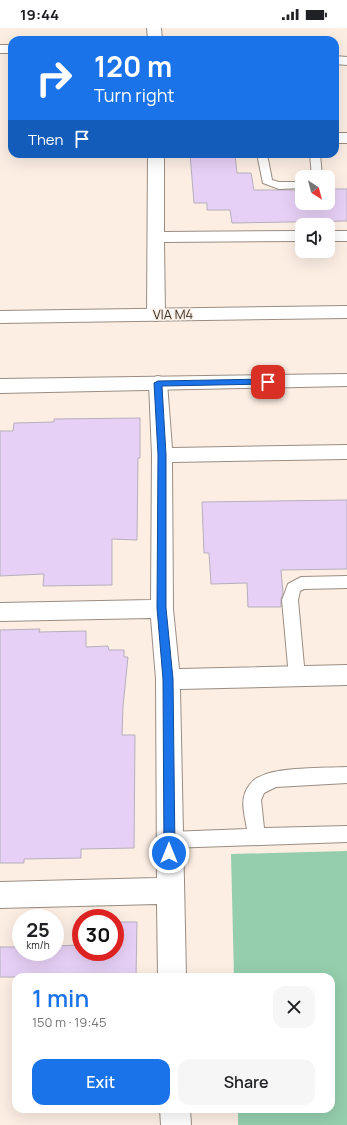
<!DOCTYPE html>
<html lang="en">
<head>
<meta charset="utf-8">
<style>
	:root { --surface:#fff; --page:#f6f6f6; --text:#202124; --muted:#757577; --accent:#1a73e8 }
	body { margin:0; font-family:Manrope,sans-serif; background:var(--page); color:var(--text); height:100vh; display:flex; flex-direction:column; font-size:15px; white-space:nowrap }
	* { box-sizing:border-box; margin:0 }
	p { font-size:13px; color:var(--muted) }
	.icon { flex:none; width:22px; height:22px; fill:none; stroke:currentColor; stroke-width:2; stroke-linecap:round; stroke-linejoin:round }
	.map { position:relative; flex:1; overflow:hidden }
	.drawer { position:absolute; left:12px; top:945px; width:323px; height:140px; display:flex; flex-direction:column; background:var(--surface); border-radius:12px; box-shadow:0 4px 16px #0002 }
	.drawer>* { flex:none }
	.top-card { position:absolute; left:8px; top:8px; width:331px; height:122px; border-radius:12px; box-shadow:0 4px 16px #0002; background:#1a73e8; color:#fff; overflow:hidden }
	.needle { width:26px; rotate:144deg }
	.controls { position:absolute; left:295px; top:142px; display:grid; gap:8px }
	.controls a { display:grid; place-items:center; width:40px; height:40px; border-radius:8px; background:var(--surface); box-shadow:0 4px 16px #0002; font-size:20px }
	.speed { position:absolute; left:12px; top:881px; display:flex; gap:8px; font-size:20px; font-weight:700; text-align:center }
	.speed>* { display:grid; place-content:center; width:52px; height:52px; border-radius:50%; background:var(--surface); box-shadow:0 4px 16px #0002; line-height:1 }
	.speed small { font-size:10px; font-weight:400 }
	.speed .limit { border:6px solid #d22; background:#fff; color:#111 }
	.pin { position:absolute; display:grid; place-items:center; width:34px; height:34px; color:#fff; margin:-17px; border-radius:8px; box-shadow:0 2px 6px #0006 }
	.me { position:absolute; width:44px; margin:-22px; rotate:0deg; stroke-linejoin:round; filter:drop-shadow(0 0 3px #0008) }
	.turn { display:flex; align-items:center; gap:14px; height:84px; padding:0 20px; font-size:18px }
	.turn .icon { width:52px; height:52px; stroke-width:2.5 }
	.turn b { display:block; font-size:28px; line-height:34px }
	.then { display:flex; align-items:center; height:38px; padding:0 20px; background:#0003; gap:8px; font-size:15px }
	.round { display:grid; place-items:center; flex:none; width:42px; height:42px; border-radius:12px; background:var(--page) }
	.overview { display:flex; align-items:center; justify-content:space-between; height:68px; padding:0 20px }
	h1 { font-size:24px; font-weight:600; line-height:30px; color:var(--accent) }
	.cta { display:flex; gap:8px; margin-top:auto; padding:8px 20px }
	.cta a { flex:1; height:46px; border-radius:12px; background:var(--accent); color:#fff; font-size:16px; font-weight:600; line-height:46px; text-align:center }
	.cta a+a { background:var(--page); color:var(--text) }
	.status { display:flex; justify-content:space-between; align-items:center; height:28px; padding:0 20px; background:var(--surface); direction:ltr }
	.status svg { height:11px; fill:currentColor }
	.map>svg:first-child { display:block }
	.green { fill:#94cead }
	.building { fill:#e7d0f6; stroke:#b7afbc }
	.lines { fill:none; stroke-linecap:round; stroke-linejoin:round }
	.service-casing { stroke:#9a8d83; stroke-width:2 }
	.minor-casing { stroke:#9a8d83; stroke-width:2 }
	.secondary-casing { stroke:#9a8d83; stroke-width:2 }
	.service { fill:#fff; fill-rule:evenodd }
	.minor { fill:#fff; fill-rule:evenodd }
	.secondary { fill:#fff; fill-rule:evenodd }
	.route { fill:#1a73e8; stroke:#114b97 }
	.labels { text-anchor:middle; dominant-baseline:central; stroke-width:3; stroke-linejoin:round; paint-order:stroke }
	.street-label { font-size:13px; fill:#393430; stroke:#fceee3 }
</style>
</head>
<body>
<div class="status"><b>19:44</b><svg viewBox="0 0 49 12"><path d="M0 12V9h3v3zM5 12V6h3v6zM10 12V3h3v9zM15 12V0h3v12zM26 1h20v11H26zM47 4h2v5h-2z"/></svg></div>
<div class="map">
<svg width="347" height="1097" viewBox="0 0 347 1097">
	<rect width="100%" height="100%" fill="#fceee3"/>
	<path class="green" d="M347 823V1097H238V1081H331V949H234L231 826Z"/>
	<path class="building" d="M190 126H235L237 145H251L254 162H302V175H328V161H347V193L232 195 230 182H207V175H194Z
		M140 390V430H138L137 512 112 511V557L43 558 44 546 0 548V403H13L14 395 54 394V391Z
		M347 472V541L281 542 283 565 281 571V579H248L247 555 211 556 209 525H204L202 474Z
		M40 601 39 604 86 603V619L108 618 109 622H124V629H128L123 678 122 707H135L134 820 81 821V830L24 831V835H0V602Z
		M115 894H137L136 949H0V919H21V924H55V918L81 917V924H115Z"/>
	<g class="lines">
		<g class="service-casing">
			<path id="service" d="M257 126H267L272 152 279 154H302V160L279 161 263 155Z
				M310 126H320L322 149H312Z
				M347 548V560L304 561 300 563 298 572 305 649 303 654 297 656 291 654 289 649 282 572 288 556 301 549Z
				M347 739V755L276 759 264 765 261 772 264 800 347 798V814L169 820 163 818 160 812 163 806 169 804 247 801C245 789 241 776 245 765 248 758 252 752 259 749 277 739 324 740 347 739Z"/>
		</g>
		<g class="minor-casing">
			<path id="minor" d="M147 0H161L162 12H148Z
				M0 17H12V25H0Z
				M335 28 347 29V37L335 36Z
				M335 105H347V115H335Z
				M148 126H164V204L302 203V213L164 214 165 287 162 291 156 293 150 291 147 287Z
				M328 203H347V213H328Z
				M158 348 165 350 167 355 172 420 347 417V431L172 434 173 581 179 641 347 637V657L180 661 186 949H158L157 876 0 880V854L157 850 156 651 151 590 0 593V575L151 572 152 427 149 355 151 350Z
				M160 1081H190L191 1097H161Z"/>
		</g>
		<g class="secondary-casing">
			<path id="secondary" d="M347 278V290L0 295V283Z
				M347 346V358L0 365V351Z"/>
		</g>
		<use href="#service" class="service"/>
		<use href="#minor" class="minor"/>
		<use href="#secondary" class="secondary"/>
	</g>
	<path class="route" d="M268 351 272 354 268 356 162 358 166 427V580L173 651 175 825 173 829 169 830 166 829 164 825 163 651 157 580 158 427 154 355 158 353Z"/>
	<g class="labels">
		<g class="street-label">
			<text transform="translate(173 286) rotate(-1)">VIA M4</text>
		</g>
	</g>
</svg>
<div class="controls">
<a><svg class="needle" viewBox="-14 -14 28 28"><path d="M0-13l5 13h-10z" fill="#e53935"/><path d="M0 13l5-13h-10z" fill="#757577"/></svg></a>
<a><svg class="icon" aria-label="sound" viewBox="0 0 24 24"><path d="M4 9h4l5-4v14l-5-4H4zM17 9q2 3 0 6"/></svg></a>
</div>
<div class="speed"><div>25<small>km/h</small></div><div class="limit">30</div></div>
<div class="pin" style="left:268px;top:354px;background:#d93025"><svg class="icon" aria-label="arrive" viewBox="0 0 24 24"><path d="M6 21V4h12l-3 4 3 4H6"/></svg></div>
<svg class="me" style="left:169px;top:825px" viewBox="-20 -20 40 40"><circle r="17" fill="#1a73e8" stroke="#fff" stroke-width="3"/><path d="M0-11L8 9 0 5-8 9z" fill="#fff"/></svg>
<div class="top-card">
<div class="turn"><svg class="icon" aria-label="right" viewBox="0 0 24 24"><path d="M7 20v-9h11M14 6l5 5-5 5"/></svg><div><b>120 m</b>Turn right</div></div>
<div class="then">Then<svg class="icon" aria-label="arrive" viewBox="0 0 24 24"><path d="M6 21V4h12l-3 4 3 4H6"/></svg></div>
</div>
<section class="drawer">
<div class="overview"><div><h1>1 min</h1><p>150 m · 19:45</p></div><a class="round"><svg class="icon" aria-label="close" viewBox="0 0 24 24"><path d="M6 6l12 12M18 6L6 18"/></svg></a></div>
<div class="cta"><a>Exit</a><a>Share</a></div>
</section>
</div>
</body>
</html>
